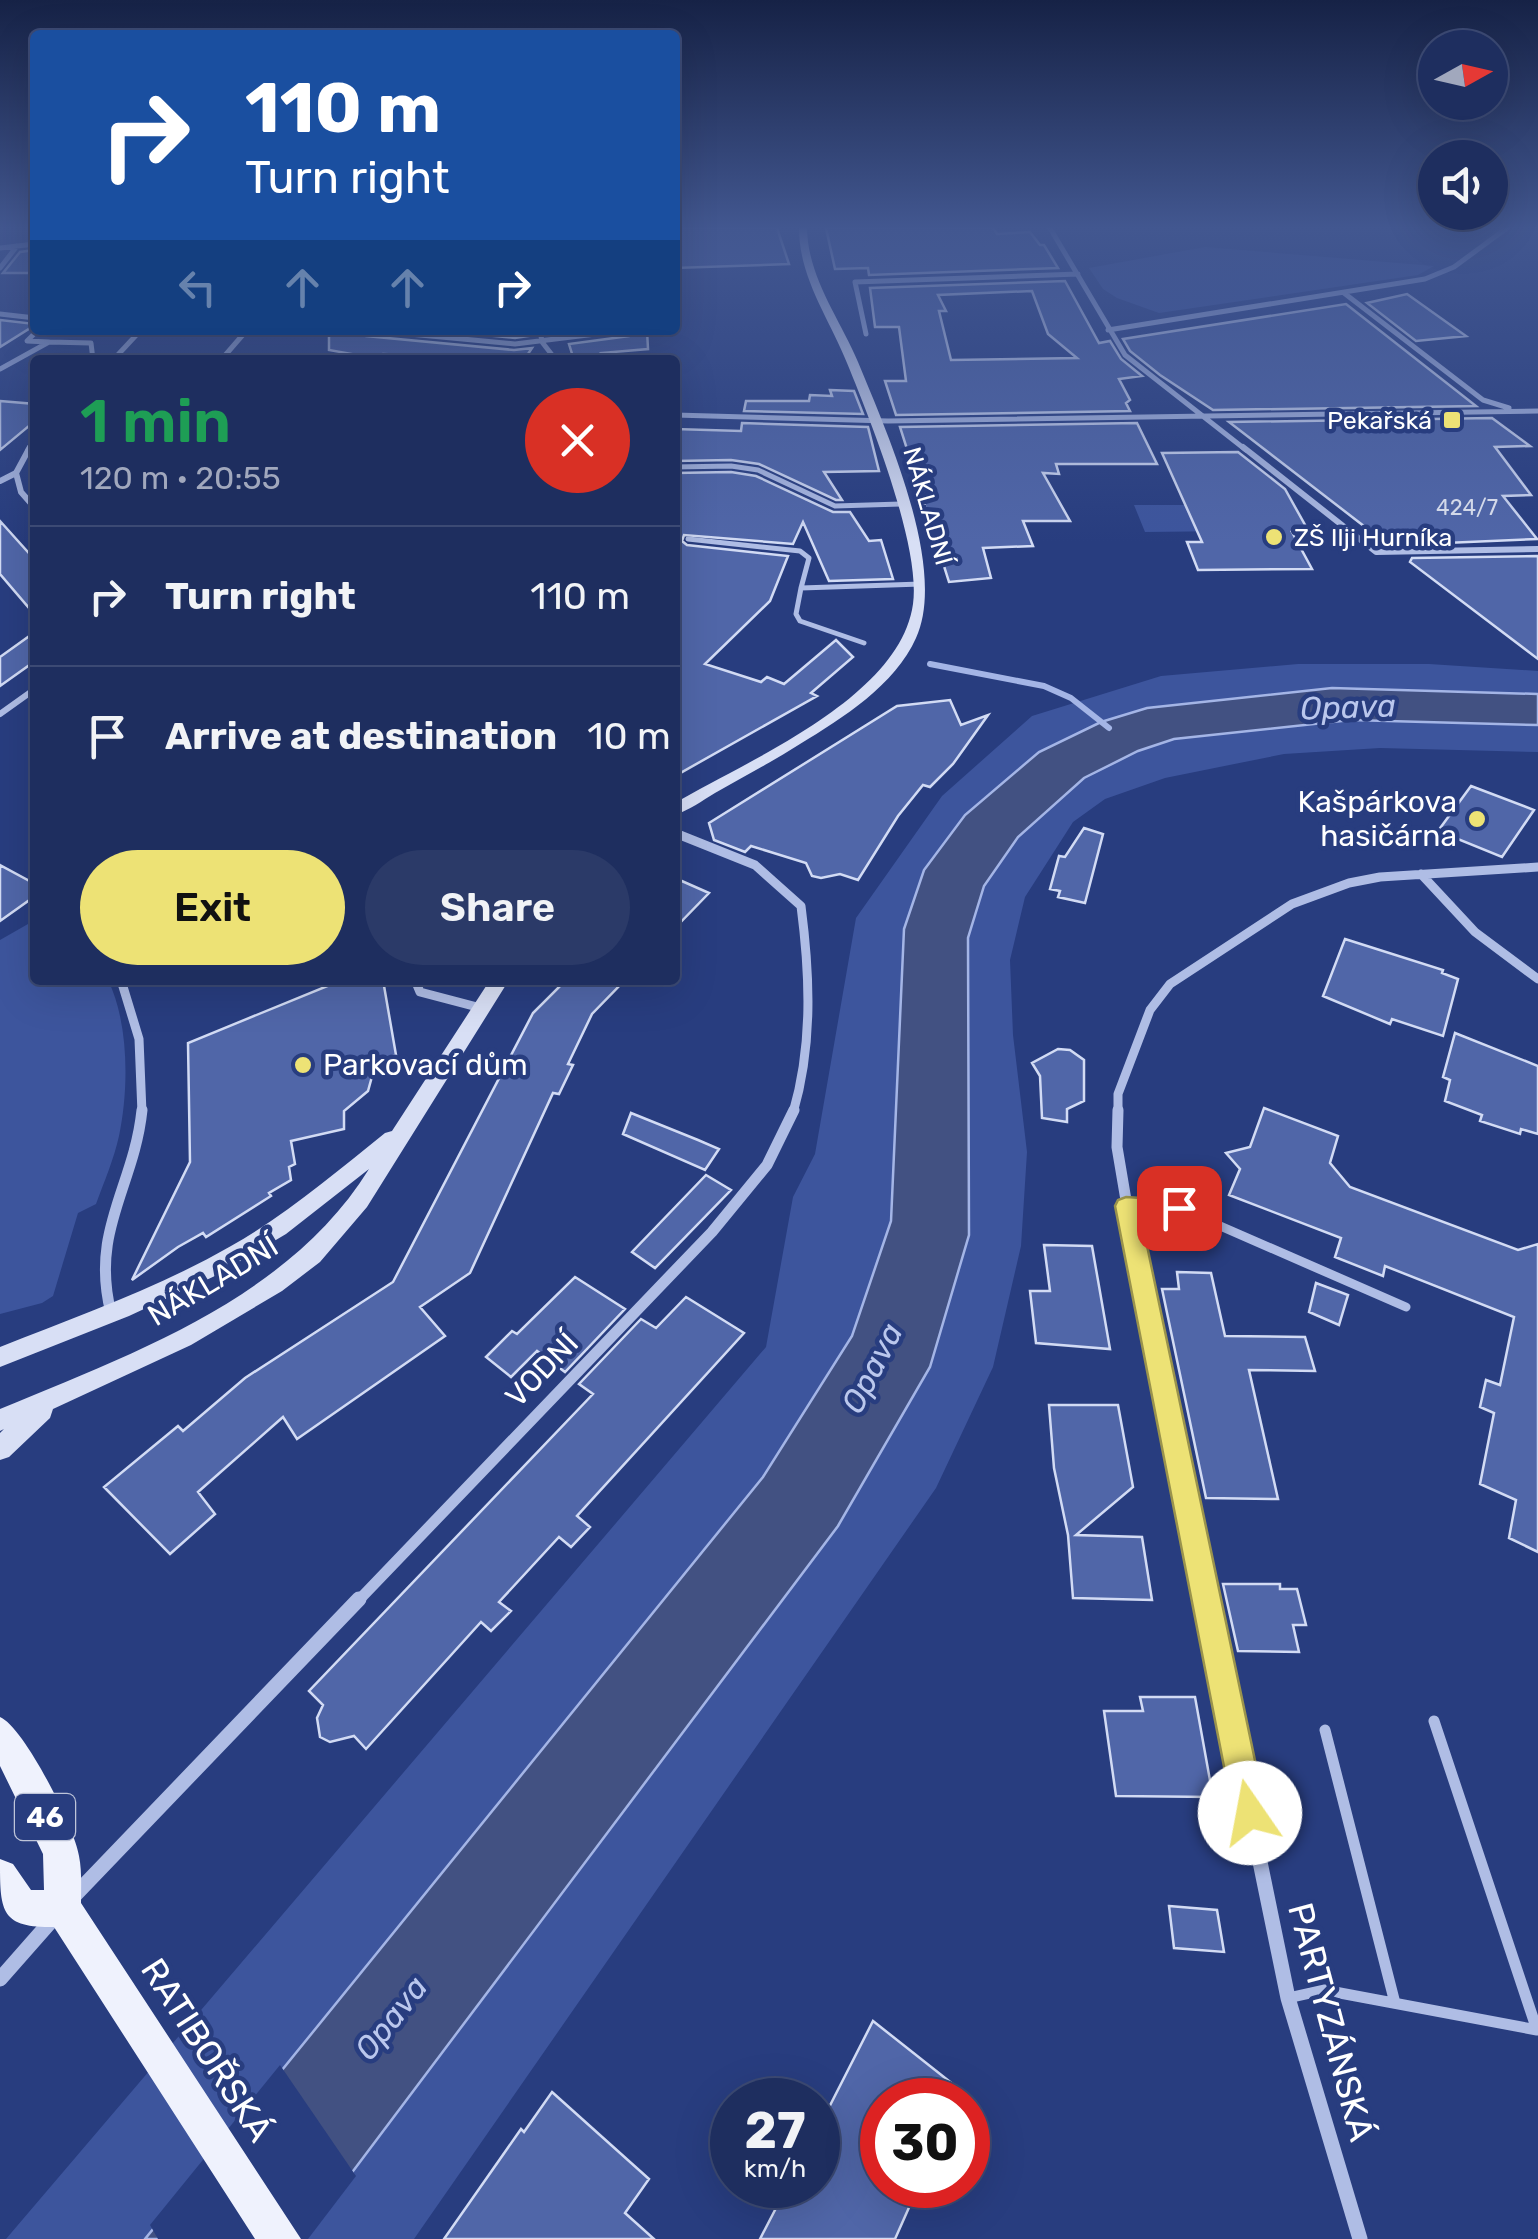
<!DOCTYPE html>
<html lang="en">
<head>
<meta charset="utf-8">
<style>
	:root { --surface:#1e2e5f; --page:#2b3a68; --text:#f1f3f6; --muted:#a1a8bd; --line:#3c4a74; --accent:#ede275 }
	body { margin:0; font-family:Rubik,sans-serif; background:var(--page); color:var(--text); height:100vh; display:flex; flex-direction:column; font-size:38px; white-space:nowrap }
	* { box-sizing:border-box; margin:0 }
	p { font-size:32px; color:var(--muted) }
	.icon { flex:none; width:55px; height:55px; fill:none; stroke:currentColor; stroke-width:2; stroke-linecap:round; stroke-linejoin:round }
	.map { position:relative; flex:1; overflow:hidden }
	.side { position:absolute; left:30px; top:355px; width:650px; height:630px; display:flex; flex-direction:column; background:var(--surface); border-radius:10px; box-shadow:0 10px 40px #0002,0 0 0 2px var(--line) }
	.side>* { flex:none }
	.banner { position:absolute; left:30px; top:30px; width:650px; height:305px; border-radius:10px; box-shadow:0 10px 40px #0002,0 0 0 2px var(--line); background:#1a4fa0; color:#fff; overflow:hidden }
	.needle { width:65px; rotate:82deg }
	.fabs { position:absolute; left:1418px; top:30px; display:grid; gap:20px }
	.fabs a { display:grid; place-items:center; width:90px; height:90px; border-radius:50%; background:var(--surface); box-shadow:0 10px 40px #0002,0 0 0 2px var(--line); font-size:50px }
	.speed { position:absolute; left:710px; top:2078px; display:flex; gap:20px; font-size:50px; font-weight:700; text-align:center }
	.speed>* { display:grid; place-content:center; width:130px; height:130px; border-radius:50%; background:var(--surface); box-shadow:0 10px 40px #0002,0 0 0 2px var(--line); line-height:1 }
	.speed small { font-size:25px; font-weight:400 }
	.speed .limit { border:15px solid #d22; background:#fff; color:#111 }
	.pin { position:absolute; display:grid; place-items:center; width:85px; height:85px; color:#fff; margin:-42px; border-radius:20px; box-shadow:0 5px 15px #0006 }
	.me { position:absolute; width:110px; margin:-55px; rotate:348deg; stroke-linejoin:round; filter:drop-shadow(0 0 8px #0008) }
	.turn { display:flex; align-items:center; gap:35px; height:210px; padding:0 50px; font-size:45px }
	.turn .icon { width:130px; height:130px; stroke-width:2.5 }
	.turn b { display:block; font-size:70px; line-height:85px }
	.lanes { display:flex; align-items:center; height:95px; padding:0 50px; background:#0003; justify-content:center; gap:50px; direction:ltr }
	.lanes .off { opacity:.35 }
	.round { display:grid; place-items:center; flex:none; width:105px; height:105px; border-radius:52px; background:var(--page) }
	.overview { display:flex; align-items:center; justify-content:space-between; height:170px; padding:0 50px }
	h1 { font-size:60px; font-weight:600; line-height:75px; color:#1e9e55 }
	.cta { display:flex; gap:20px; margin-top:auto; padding:20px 50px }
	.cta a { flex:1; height:115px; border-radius:60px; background:var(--accent); color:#111; font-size:40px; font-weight:600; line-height:115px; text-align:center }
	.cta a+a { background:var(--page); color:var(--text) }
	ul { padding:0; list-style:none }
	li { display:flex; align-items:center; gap:30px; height:140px; padding:0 50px; border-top:2px solid var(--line) }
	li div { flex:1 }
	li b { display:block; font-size:38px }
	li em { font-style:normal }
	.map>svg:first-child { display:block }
	.green { fill:#3d559d }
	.water { fill:#425182; stroke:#a4b5e6; stroke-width:2.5 }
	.pier { fill:#283d7f }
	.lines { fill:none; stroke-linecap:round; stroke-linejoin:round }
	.stream { stroke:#a4b5e6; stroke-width:6 }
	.building { fill:#5066a8; stroke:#d2dbf4; stroke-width:2.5; fill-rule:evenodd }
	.lane-far2 { stroke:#afbde5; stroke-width:5 }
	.lane-far1 { stroke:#afbde5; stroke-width:9 }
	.lane { stroke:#afbde5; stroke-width:11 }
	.street-far4 { stroke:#afbde5; stroke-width:5 }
	.street-far3 { stroke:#afbde5; stroke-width:6 }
	.street-far2 { stroke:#afbde5; stroke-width:9 }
	.street-far1 { stroke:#afbde5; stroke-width:11 }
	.street { stroke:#afbde5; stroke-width:15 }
	.secondary { fill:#d8dff5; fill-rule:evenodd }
	.primary { fill:#eff2fd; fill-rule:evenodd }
	.route { fill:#ede275; stroke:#9a934c; stroke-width:2.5 }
	.poi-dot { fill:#ede275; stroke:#283d7f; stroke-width:4 }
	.labels { text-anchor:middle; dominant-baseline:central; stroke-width:9; stroke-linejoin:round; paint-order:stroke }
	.far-number-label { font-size:22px; fill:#d3d9e9 }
	.far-poi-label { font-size:25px; fill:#fff; stroke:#283d7f; text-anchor:end }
	.far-street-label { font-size:25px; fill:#fff; stroke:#283d7f }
	.shield { fill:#283d7f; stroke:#bec5d9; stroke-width:2.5 }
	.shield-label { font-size:28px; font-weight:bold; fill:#fff }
	.poi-label { font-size:30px; fill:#fff; stroke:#283d7f; text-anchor:end }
	.street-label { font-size:30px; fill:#fff; stroke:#283d7f }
	.water-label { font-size:32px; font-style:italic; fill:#bac7ed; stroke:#283d7f }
	.near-street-label { font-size:35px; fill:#fff; stroke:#283d7f }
</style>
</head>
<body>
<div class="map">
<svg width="1538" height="2239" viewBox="0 0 1538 2239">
	<rect width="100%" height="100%" fill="#283d7f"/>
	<path class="green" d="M1205 247 1434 266 1418 275 1159 313 1117 298 1103 289 1089 268Z
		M1134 505H1221L1234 531 1145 532Z
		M1298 664H1429L1538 671V694L1332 688 1147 708 904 929 891 1221 852 1336 763 1477 145 2239H6L766 1347 793 1197 815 1154 856 918 942 796 1032 716 1161 676Z
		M1351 720 1538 725V752L1380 748 1284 754 1165 778 1105 799 1073 822 1025 897 1010 960 1013 1035 1027 1152 1021 1246 993 1367 936 1488 414 2239H302L838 1526 969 1235 968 938 984 886 1018 837 1084 778 1138 751 1174 739Z
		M35 920V980H108C129 1023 129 1089 119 1136 114 1159 104 1182 96 1204L78 1213 53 1296 42 1303 0 1314V940Z"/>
	<path class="water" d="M1332 688 1538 694V725L1351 720 1174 739 1138 751 1084 778 1018 837 984 886 968 938 969 1235 930 1367 838 1526 302 2239H145L763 1477 852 1336 891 1221 904 929 924 870 965 815 1039 752 1101 722 1147 708Z"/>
	<path class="pier" d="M280 2065 356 2176 308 2239H158L150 2225Z"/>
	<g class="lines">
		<path class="stream" d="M930 664 1044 686 1071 698 1109 728"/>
	</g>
	<path class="building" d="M675 228H777L789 264 675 268Z
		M826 228H993L997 234 1030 232 1040 245H1044L1058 268 869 275 868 268 835 269Z
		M35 250V273H3L20 252Z
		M1065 281 1099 343 1110 341 1121 359 1142 376 1119 379 1130 400 1126 403 1130 411 896 415 885 381H906L899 327H875L870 288ZM1032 291 1048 334 1077 358 951 360 939 311H946L938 295Z
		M1407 294 1466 336 1416 341 1367 303Z
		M1346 304 1476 406 1213 410 1160 375 1130 351 1123 339Z
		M0 320 35 324V325L0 347Z
		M329 330H361L366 336 514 350 532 348 524 360 383 354 379 359 329 350Z
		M433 330H534L535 335 515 338Z
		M634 330H647L648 349 601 353 604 360H574L569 344 629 336Z
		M830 390 854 391 863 414 744 411 746 401H809L810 395 832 396Z
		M0 401 35 404V421L0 450Z
		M1492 418 1530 446 1495 447 1531 495 1503 496 1537 539 1399 545 1382 540 1229 422Z
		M742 423 868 427 879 471 824 472 842 500H836L759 464 731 460 675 461V429L741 431Z
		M1137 423 1157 464H1056L1059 474 1043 473 1070 521H1023L1033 546 983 548 991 578 949 582 900 427Z
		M1238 452 1285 489 1309 532H1292L1312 569 1198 570 1187 542H1202L1162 453Z
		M731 472 756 476 833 512H850L869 541 881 540 893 579 829 581 803 522 793 544 684 535 682 541 687 545 788 556 770 601 705 664 761 682 767 677 784 684 836 640 853 657 811 693 817 696 675 776V473Z
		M0 521 35 560V615L0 574Z
		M1538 556V659L1410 562 1412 558Z
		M35 632V661L0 686V657Z
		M950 700 961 725 988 715 953 764 930 787 923 785 898 816 858 880 840 874 821 878 812 876 806 863 751 846 745 852 714 840 709 823 897 706Z
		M1471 786 1534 810 1502 857 1438 831Z
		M1084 828 1103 834 1085 903 1058 897 1060 891 1050 889 1059 856 1065 857Z
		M0 865 35 884V896L0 921Z
		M675 878 709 893 675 928Z
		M1345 939 1443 970 1442 973 1458 979 1443 1036 1392 1019 1390 1024 1323 996Z
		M342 980H383L396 1055 376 1062 368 1091 344 1111V1129L291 1141 295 1164 289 1167 291 1180 269 1193 271 1196 206 1237 203 1233 178 1247 132 1280 190 1162 188 1043Z
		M566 980H625L592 1014 568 1064 573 1065 559 1094 553 1093 470 1273 420 1307 445 1336 297 1439 283 1417 198 1492 215 1514 170 1554 104 1487 178 1426 183 1431 245 1378 393 1282 533 1013Z
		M1455 1033 1538 1066V1134L1521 1129 1520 1134 1480 1121 1482 1115 1445 1101 1450 1080 1443 1077Z
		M1058 1049 1070 1050 1084 1060V1101L1067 1109V1122L1042 1118 1040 1076 1032 1063Z
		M1264 1108 1338 1136 1330 1163 1350 1187 1518 1250 1538 1244V1552L1509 1538 1516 1500 1480 1484 1494 1413 1480 1407 1486 1380 1500 1385 1514 1317 1385 1266 1383 1276 1335 1257 1341 1238 1229 1195 1240 1169 1226 1153 1250 1147Z
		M631 1113 698 1140 719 1149 705 1170 623 1134Z
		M706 1175 731 1190 655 1268 632 1252Z
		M1044 1245 1092 1246 1110 1349 1036 1343 1030 1291H1050Z
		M1177 1272 1211 1273 1225 1336 1305 1337 1315 1371 1249 1370 1278 1499 1206 1498 1162 1289H1179Z
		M575 1277 625 1309 565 1372 537 1351 511 1377 486 1357 512 1331 517 1334Z
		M1316 1283 1348 1295 1339 1325 1309 1312Z
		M686 1297 744 1333 577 1516 590 1527 571 1547 559 1537 499 1602 511 1611 491 1631 481 1622 366 1749 354 1736 330 1742 320 1737 317 1718 323 1705 309 1691 593 1394 579 1384 641 1319 656 1328Z
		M1049 1405H1118L1133 1487 1076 1535 1142 1537 1152 1600 1073 1598 1068 1535 1054 1468Z
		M1223 1584H1280V1589H1297L1306 1625H1293L1299 1652 1238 1651Z
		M1140 1697H1195L1213 1797 1116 1796 1104 1711H1143Z
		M1169 1906 1217 1910 1224 1952 1174 1948Z
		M873 2021 973 2100H882V2185H919L895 2239H760L788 2185H818V2129Z
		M552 2092 649 2179 625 2213 654 2239H444L521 2129 524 2132Z"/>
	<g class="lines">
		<path class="lane-far2" d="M675 467 731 466 758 470 835 506 901 504
			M688 539 800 551 809 558 801 588 921 584
			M801 588 796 614 800 621 864 643"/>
		<path class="lane-far1" d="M1127 1206 1179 1208 1406 1307
			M1179 1208 1185 1180"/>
		<path class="lane" d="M1325 1730 1395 2003
			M1288 1998 1324 1990 1537 2030 1434 1721"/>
		<path class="street-far4" d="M1050 228 1125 355 1246 450
			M0 248 35 244
			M0 268 17 246
			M1344 293 1483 400 1509 408
			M0 314 35 318
			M367 330 515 344 628 330
			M540 330 542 342 556 360
			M1108 330 1425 279 1454 267 1507 228
			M866 334 855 282 1078 274
			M49 342 91 343 93 360
			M113 360 141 330
			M221 360 247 330
			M0 369 49 342 27 341 38 330
			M675 415 888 421 1538 411
			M28 450 35 442"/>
		<path class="street-far3" d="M1243 447 1376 552 1538 549
			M16 473 21 492 35 508
			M16 473 30 447
			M0 481 16 473
			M0 714 35 689"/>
		<path class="street-far2" d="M675 833 755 865 801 906C810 975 813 1045 793 1113
			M1421 874 1475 932 1538 979
			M121 980 139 1039 142 1113
			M415 980 420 992 481 1008
			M1118 1113V1094L1150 1010 1170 984 1292 904 1349 883 1380 877 1538 867"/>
		<path class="street-far1" d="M1118 1110 1117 1147 1127 1206 1207 1602
			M111 1313C90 1230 134 1187 142 1110
			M357 1602 712 1232 767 1165 794 1110"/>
		<path class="street" d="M1206 1599 1288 1998 1360 2239
			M74 1896 359 1599
			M0 1979 52 1920"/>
		<path class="secondary" d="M799 228H807C808 278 839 317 858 362 886 430 948 568 916 638 895 685 843 718 800 744 772 762 743 777 715 793 702 801 689 810 675 815V803C748 760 900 698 913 604 921 546 870 419 847 363 829 318 799 278 799 228Z
			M490 980H509L367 1207 320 1262 282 1291 191 1345 53 1409 50 1418 9 1457 0 1460V1433L4 1429 0 1431V1409C134 1353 289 1298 369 1169L286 1234 217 1275 129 1316 0 1367V1347C78 1316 158 1288 231 1246 286 1215 335 1173 385 1133L392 1131Z"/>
		<path class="primary" d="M0 1717C24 1727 75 1828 79 1856 82 1871 81 1887 81 1903L301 2239H255L54 1927C0 1928 0 1911 0 1859L13 1864 31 1890H44L43 1854 0 1766Z"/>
	</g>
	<linearGradient id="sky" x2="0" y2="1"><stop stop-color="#162246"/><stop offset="0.42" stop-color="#425790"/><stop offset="1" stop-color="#425790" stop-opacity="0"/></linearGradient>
	<rect width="1538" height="542" fill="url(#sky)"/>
	<path class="route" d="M1126 1197 1188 1201 1191 1208 1188 1215 1141 1217 1266 1813 1261 1825 1250 1830 1238 1825 1233 1813 1115 1206 1118 1200Z"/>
	<g class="poi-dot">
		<rect x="1442" y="410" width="20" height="20" rx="5"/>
		<circle cx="1274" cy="537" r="10"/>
		<circle cx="1477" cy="819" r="10"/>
		<circle cx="303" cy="1065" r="10"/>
	</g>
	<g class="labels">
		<g class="far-number-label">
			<text x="1467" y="507">424/7</text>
		</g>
		<g class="far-poi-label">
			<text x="1432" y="420">Pekařská</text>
			<text x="1294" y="537" text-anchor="start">ZŠ Ilji Hurníka</text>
		</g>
		<g class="far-street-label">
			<text transform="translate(928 506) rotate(74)">NÁKLADNÍ</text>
		</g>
		<rect class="shield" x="15" y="1794" width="60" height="46" rx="8"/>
		<g class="shield-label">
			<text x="45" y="1817">46</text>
		</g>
		<g class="poi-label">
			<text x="1457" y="802">Kašpárkova<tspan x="1457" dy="34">hasičárna</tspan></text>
			<text x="323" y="1065" text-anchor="start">Parkovací dům</text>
		</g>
		<g class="street-label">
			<text transform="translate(213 1281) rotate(-31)">NÁKLADNÍ</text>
			<text transform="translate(542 1370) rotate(-46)">VODNÍ</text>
		</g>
		<g class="water-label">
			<text transform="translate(1348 707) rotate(-2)">Opava</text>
			<text transform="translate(872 1368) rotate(-63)">Opava</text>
			<text transform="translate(391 2018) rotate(-52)">Opava</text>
		</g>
		<g class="near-street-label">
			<text transform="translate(1331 2022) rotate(75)">PARTYZÁNSKÁ</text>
			<text transform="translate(207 2050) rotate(57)">RATIBOŘSKÁ</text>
		</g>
	</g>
</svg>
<div class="fabs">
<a><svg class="needle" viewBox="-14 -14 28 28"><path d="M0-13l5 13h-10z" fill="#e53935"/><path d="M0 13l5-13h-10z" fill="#a1a8bd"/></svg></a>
<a><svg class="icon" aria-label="sound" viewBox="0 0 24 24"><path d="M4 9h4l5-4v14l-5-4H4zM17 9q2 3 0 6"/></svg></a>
</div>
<div class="speed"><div>27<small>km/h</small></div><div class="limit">30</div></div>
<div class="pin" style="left:1179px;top:1208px;background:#d93025"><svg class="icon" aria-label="arrive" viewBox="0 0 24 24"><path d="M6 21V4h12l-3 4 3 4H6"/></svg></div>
<svg class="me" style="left:1250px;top:1813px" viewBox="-20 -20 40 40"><circle r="19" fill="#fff"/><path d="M0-13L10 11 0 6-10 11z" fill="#ede275"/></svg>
<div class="banner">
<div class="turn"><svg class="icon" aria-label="right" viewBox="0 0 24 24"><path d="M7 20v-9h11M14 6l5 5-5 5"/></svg><div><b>110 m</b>Turn right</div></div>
<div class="lanes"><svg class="icon off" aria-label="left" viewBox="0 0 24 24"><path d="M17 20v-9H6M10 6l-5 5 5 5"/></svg><svg class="icon off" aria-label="ahead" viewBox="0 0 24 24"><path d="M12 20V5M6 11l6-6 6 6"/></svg><svg class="icon off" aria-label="ahead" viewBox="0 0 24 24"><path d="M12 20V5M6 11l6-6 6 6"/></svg><svg class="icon" aria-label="right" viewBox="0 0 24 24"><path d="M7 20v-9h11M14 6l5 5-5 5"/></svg></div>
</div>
<section class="side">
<div class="overview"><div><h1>1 min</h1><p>120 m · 20:55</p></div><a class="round" style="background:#d93025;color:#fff"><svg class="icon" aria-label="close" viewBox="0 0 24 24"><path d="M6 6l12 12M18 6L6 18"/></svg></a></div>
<ul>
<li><svg class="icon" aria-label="right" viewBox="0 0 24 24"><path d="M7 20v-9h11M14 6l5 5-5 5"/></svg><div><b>Turn right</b></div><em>110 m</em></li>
<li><svg class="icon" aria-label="arrive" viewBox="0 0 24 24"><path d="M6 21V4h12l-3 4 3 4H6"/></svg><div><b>Arrive at destination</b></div><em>10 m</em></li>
</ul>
<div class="cta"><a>Exit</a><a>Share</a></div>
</section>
</div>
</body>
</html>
